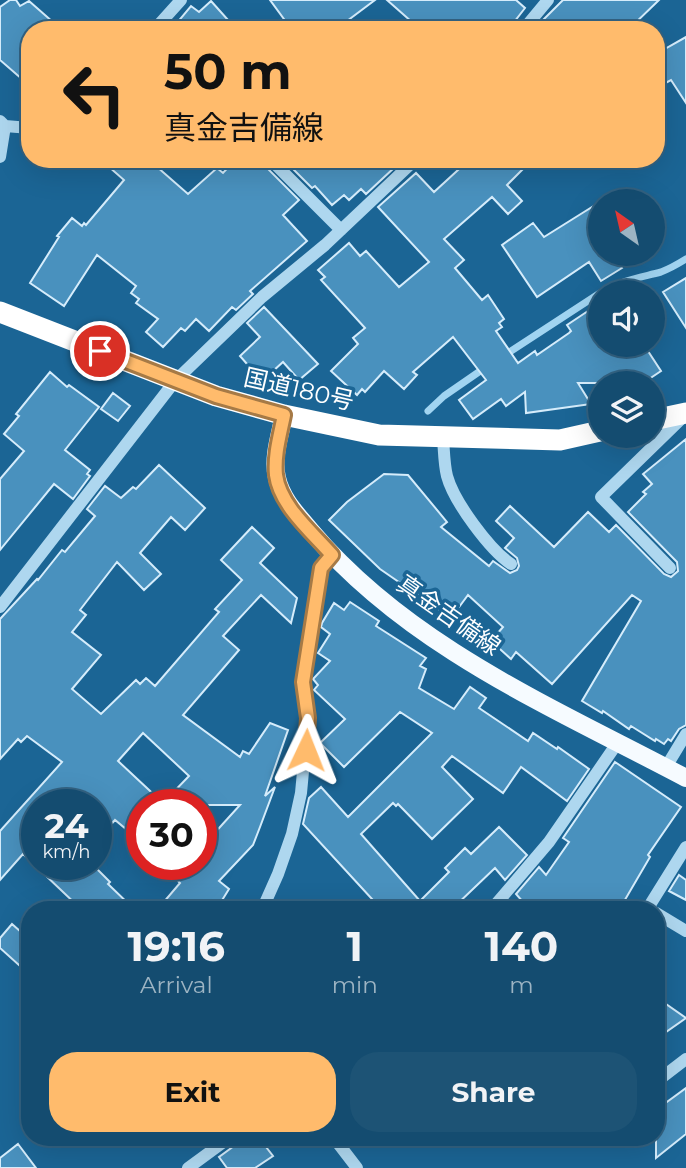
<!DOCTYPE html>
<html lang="en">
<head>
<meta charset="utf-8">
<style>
	:root { --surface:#144c70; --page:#1d5375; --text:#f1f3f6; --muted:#9db4c3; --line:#336383; --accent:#ffbb6c }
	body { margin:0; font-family:Montserrat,"Noto Sans JP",sans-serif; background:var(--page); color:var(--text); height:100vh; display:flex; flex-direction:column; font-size:26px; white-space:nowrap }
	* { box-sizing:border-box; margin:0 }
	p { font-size:23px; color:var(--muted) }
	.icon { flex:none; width:38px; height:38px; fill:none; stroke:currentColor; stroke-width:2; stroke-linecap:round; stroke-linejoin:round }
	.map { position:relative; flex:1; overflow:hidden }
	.side { position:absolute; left:21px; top:901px; width:644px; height:245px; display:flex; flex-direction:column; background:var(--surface); border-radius:28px; box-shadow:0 7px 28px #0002,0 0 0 2px var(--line) }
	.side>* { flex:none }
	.top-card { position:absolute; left:21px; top:21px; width:644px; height:147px; border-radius:28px; box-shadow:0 7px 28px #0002,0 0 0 2px var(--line); background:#ffbb6c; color:#111; overflow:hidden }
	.needle { width:46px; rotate:326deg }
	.buttons { position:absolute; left:588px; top:189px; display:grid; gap:14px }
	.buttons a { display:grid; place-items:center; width:77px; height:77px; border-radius:50%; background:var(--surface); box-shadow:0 7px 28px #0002,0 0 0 2px var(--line); font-size:35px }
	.speed { position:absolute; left:21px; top:789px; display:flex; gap:14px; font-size:35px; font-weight:700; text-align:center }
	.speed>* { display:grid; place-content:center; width:91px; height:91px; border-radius:50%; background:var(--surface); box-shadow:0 7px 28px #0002,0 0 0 2px var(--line); line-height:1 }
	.speed small { font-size:18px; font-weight:400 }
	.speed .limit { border:10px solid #d22; background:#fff; color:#111 }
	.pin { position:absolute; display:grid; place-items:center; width:60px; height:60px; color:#fff; margin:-30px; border:4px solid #fff; border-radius:50%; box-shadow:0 2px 7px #0007 }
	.me { position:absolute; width:77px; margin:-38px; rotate:2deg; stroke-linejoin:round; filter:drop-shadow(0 0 5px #0008) }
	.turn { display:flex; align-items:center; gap:24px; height:147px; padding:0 28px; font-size:32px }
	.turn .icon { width:91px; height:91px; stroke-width:2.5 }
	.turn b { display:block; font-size:49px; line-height:60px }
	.eta { display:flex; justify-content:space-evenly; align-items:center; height:119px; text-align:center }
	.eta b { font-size:42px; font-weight:700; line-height:49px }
	.button { display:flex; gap:14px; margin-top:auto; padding:14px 28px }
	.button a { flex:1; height:80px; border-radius:28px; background:var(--accent); color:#111; font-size:28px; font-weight:700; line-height:80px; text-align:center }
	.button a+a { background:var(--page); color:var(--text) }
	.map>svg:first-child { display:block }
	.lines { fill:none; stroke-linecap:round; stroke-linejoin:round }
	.stream { stroke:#a1d4f1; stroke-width:7 }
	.building { fill:#4991be; stroke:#d5ecfb; stroke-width:2; fill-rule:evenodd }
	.minor { stroke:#aed7ef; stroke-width:12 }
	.major { stroke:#f6fbff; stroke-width:18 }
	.highway { stroke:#fff; stroke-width:21 }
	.route-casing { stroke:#a67a46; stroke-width:18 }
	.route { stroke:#ffbb6c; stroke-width:12 }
	.labels { text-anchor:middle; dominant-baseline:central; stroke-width:7; stroke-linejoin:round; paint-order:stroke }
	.street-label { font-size:24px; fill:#fff; stroke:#1b6595 }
</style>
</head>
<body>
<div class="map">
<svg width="686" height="1168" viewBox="0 0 686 1168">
	<rect width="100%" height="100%" fill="#1b6595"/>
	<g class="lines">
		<path class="stream" d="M602 292C622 280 638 278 661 272 669 269 678 264 686 259
			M505 355 600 293
			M428 411 444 396 486 367"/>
	</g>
	<path class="building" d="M10 0H16L20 6 29 1 62 30H30V86L0 60V7Z
		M270 0H375L335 30H292Z
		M387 0H516L525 8 508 30H421Z
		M563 0H659L628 30H554L543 20Z
		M211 1 237 30H171L191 6 199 12Z
		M686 37V103L671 80 656 88V54Z
		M100 159H148L188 194 217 168 223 173 236 159H261L264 165 299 200 283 215 307 241 250 291 253 294 236 310 232 307 209 331 196 319 185 331 181 328 163 347 146 332 158 319 136 303 139 299 131 293 136 286 97 255 64 306 30 283 59 237 57 236 72 218 82 226 84 223 86 225 124 180Z
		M283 159H391L396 166 366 194 361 189 349 200 344 195 332 205 315 186 312 188Z
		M470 159H533L507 185 522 201 508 214 492 197 444 239 464 260 455 268 482 300 488 295 504 319 499 323 502 327 496 331 518 363 535 351 537 355 569 333 571 331 567 325 600 303V345H644L661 371 643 383H578L591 404 526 413 525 392 506 406 501 399 473 419 459 400 486 380 453 337 413 372 417 375 404 389 384 371 365 392 362 389 357 395 331 371 358 344 353 338 365 328 321 280 325 277 318 270 349 243 360 256 366 251 399 287 429 262 378 207 416 173 434 192Z
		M600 202V254H614L622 268 601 281 589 262 537 297 502 245 533 223 544 237Z
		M686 278V328L663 292Z
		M264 307 318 364 299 380 283 362 262 381 240 356 260 337 247 323Z
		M50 372 67 387 69 385 99 407 65 450 90 470 87 474 90 476 73 499 54 484 0 550V479L24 451 4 434 19 416 16 414Z
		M113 393 130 406 118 421 101 409Z
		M686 439V725L679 729 671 741 668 739 664 744 656 739 655 741 631 726 629 729 603 711 602 713 582 701 641 601 632 595 552 684 516 652 511 659 491 641 503 627 468 595 451 618 380 569 329 520 347 502 384 474 408 475 447 522 441 527 489 566 493 561 510 573 517 570 519 566 517 558 505 548 514 538 496 521 510 506 554 547 588 512 609 532 616 525 664 574 671 577 678 571 677 562 628 512 646 494 643 492 652 484 643 474Z
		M159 465 205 508 185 530 171 517 140 553 161 574 144 590 117 562 80 610 86 615 72 632 101 655 72 689 101 714 136 680 140 684 146 678 155 686 219 612 215 609 242 580 221 560 252 527 274 548 260 563 297 598 291 623 261 595 223 636 239 650 183 715 240 757 243 751 249 754 270 723 288 730 265 796 275 787 260 827 253 845 219 881 229 889 216 910H157L180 883 175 878 187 864H201V848L240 805H139L142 807V823L132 834 115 820 96 841V805H37V864H92L110 882 108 884 135 910H82L23 854 0 880V831L62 762 27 736 21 742 18 739 0 759V619L37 579 38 580 62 550 65 552 95 516 87 509 105 486 121 498 133 487 136 489ZM143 733 189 776 163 803 118 761Z
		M350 602 379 621 376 626 426 658 420 666 426 669 419 688 454 709 470 687 486 698 479 708 528 741 533 733 557 749 558 747 589 769 567 801 521 767 503 793 452 756 442 767 473 799 432 839 398 804 396 806 393 803 361 834 420 901 449 872 445 868 465 848 471 854 499 827 527 855 505 880 495 868 451 910H361L372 899 303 824 309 798 321 787 348 817 432 733 400 712 344 767 320 743 345 719 314 690 318 685 313 679 330 661 318 653 330 634 321 627 322 623 334 603 344 610Z
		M615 762 681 807 648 855 650 857 619 910H530L516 894 539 867 546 875 569 842 563 838Z
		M679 875 686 880V900L669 891Z
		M12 924 30 940V975L0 948V938Z
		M656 997 686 1018 656 1039Z
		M686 1088V1134L656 1158V1110Z
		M245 1138H259L273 1156 255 1168H227L219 1157Z
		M18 1144 36 1168H0V1158Z"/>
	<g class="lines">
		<path class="minor" d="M154 30 181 0
			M523 30 548 0
			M0 121 5 126 30 128
			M0 157 5 126
			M270 159 341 230
			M443 438C444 450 444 464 447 476 454 502 490 550 511 564
			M670 568 601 497 683 417
			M0 607 175 381 262 297 325 245 416 159
			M666 767 686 734
			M262 910 278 874 292 834 301 793 308 718 304 682 321 568 332 555
			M491 910 549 842 618 742
			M652 910 648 908 686 847
			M656 913 686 931
			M656 1082 686 1059
			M334 1138 357 1168
			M188 1168 229 1138"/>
		<path class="major" d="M284 415C280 435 272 458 277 478 282 500 298 515 311 531 409 647 554 708 686 778"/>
		<path class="highway" d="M0 312 216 396 284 415 379 435 560 440 600 431
			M653 420 686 413"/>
	</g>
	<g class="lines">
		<g class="route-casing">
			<path id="route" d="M100 351 216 396 284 415C280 435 274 455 276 475 280 506 313 533 332 555L321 568 303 682 308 718 306 750"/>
		</g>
		<use href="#route" class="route"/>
	</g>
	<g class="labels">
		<g class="street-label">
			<text transform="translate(299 389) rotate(13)">国道180号</text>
			<text transform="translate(449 615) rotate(35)">真金吉備線</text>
		</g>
	</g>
</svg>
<div class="buttons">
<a><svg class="needle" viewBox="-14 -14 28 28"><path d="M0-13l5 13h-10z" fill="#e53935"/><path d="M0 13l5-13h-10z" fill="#9db4c3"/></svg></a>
<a><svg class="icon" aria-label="sound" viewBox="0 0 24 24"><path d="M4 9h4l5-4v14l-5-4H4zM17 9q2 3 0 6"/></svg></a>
<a><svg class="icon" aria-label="layers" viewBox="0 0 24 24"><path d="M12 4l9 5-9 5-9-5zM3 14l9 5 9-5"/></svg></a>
</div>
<div class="speed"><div>24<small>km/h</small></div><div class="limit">30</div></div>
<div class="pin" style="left:100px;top:351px;background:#d93025"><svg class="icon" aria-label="arrive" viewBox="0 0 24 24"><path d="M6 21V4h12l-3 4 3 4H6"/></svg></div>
<svg class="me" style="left:306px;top:750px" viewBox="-20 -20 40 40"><path d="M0-17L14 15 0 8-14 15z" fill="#ffbb6c" stroke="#fff" stroke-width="4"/></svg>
<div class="top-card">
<div class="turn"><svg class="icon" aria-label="left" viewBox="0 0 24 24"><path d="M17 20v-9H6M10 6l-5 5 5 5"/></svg><div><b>50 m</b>真金吉備線</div></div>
</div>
<section class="side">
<div class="eta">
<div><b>19:16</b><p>Arrival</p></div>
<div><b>1</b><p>min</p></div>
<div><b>140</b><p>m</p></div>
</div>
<div class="button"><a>Exit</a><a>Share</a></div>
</section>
</div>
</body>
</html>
